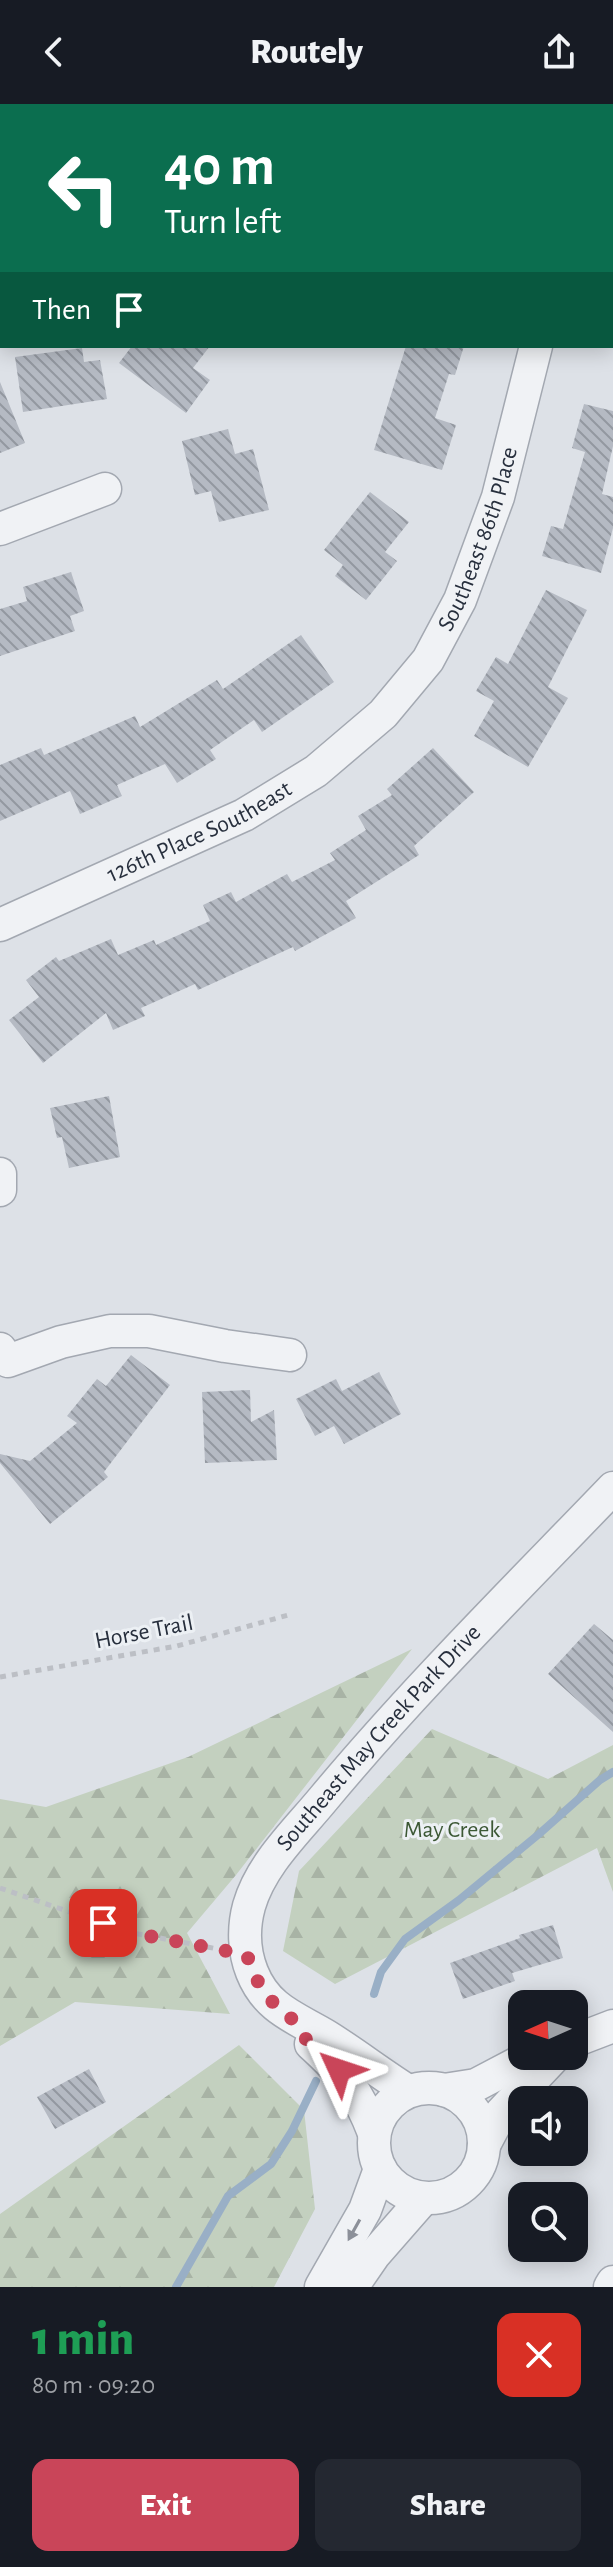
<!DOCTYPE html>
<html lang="en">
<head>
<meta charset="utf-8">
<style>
	:root { --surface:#171b24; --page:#242831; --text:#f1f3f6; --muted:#9ea1a6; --accent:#c94559 }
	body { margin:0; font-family:"Alegreya Sans",sans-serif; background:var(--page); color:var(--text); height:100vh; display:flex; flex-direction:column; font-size:30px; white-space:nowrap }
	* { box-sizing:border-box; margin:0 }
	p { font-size:26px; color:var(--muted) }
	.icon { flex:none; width:44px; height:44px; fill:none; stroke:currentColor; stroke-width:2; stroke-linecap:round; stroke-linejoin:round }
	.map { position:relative; height:2183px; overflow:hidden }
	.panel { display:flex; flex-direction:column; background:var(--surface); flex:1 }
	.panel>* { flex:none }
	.hud { position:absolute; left:0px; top:0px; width:614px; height:244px; box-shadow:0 4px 20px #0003; background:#0b6e4f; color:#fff; overflow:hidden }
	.needle { width:52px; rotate:267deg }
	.fabs { position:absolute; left:508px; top:1886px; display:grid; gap:16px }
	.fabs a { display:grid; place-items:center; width:80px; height:80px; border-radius:16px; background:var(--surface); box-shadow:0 4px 20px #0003; font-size:40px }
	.pin { position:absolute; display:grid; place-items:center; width:68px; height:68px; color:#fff; margin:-34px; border-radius:16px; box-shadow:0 4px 12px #0006 }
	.me { position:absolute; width:88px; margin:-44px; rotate:312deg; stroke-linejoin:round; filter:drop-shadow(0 0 6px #0008) }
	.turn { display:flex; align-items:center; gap:28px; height:168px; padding:0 32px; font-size:36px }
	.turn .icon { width:104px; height:104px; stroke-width:2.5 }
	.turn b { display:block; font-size:56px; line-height:68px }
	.then { display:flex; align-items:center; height:76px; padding:0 32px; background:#0003; gap:16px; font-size:30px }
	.round { display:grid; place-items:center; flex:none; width:84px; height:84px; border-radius:16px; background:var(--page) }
	.summary { display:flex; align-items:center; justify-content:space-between; height:136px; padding:0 32px }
	h1 { font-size:48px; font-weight:800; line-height:60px; color:#1e9e55 }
	.button { display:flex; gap:16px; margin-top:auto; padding:16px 32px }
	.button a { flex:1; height:92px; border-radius:16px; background:var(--accent); color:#fff; font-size:32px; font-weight:800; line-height:92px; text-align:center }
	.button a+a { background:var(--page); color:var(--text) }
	header { display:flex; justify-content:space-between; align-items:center; height:104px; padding:0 32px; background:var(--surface); font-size:36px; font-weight:800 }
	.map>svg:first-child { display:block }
	.forest { fill:url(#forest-firs) }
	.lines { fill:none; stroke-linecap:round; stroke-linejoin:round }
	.stream { stroke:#99afc6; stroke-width:8 }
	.building { fill:url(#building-back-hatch) }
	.minor-casing { stroke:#a3a8b1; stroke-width:35 }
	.path { stroke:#bcbfc5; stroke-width:5; stroke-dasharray:6 6; stroke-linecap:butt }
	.minor { stroke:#f0f2f5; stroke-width:32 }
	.oneway { fill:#8c9099 }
	.route { stroke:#c94559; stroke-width:14; stroke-dasharray:0 25.2 }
	.labels { text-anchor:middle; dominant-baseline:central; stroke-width:6; stroke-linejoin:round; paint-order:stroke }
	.street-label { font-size:24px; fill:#272f3d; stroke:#ecf0f4 }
	.park-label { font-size:24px; fill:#3c5835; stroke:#ecf0f4 }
</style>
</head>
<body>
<header><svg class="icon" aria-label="back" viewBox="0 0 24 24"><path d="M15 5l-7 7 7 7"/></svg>Routely<svg class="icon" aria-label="share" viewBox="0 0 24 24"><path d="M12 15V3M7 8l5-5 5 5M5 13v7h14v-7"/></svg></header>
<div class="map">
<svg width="613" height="2183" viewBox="0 0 613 2183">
	<defs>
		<pattern id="forest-firs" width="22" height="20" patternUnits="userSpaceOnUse" patternTransform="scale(2)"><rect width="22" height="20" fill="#c3d0bf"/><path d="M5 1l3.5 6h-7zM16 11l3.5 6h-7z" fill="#a8b3a5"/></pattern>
		<pattern id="building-back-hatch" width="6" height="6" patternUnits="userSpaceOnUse" patternTransform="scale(2)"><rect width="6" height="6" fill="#b5bac3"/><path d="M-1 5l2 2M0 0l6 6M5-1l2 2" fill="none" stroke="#9398a0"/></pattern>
	</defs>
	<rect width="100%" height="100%" fill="#dde1e7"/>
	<path class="forest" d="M412 1545 236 1771 187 1829 230 1910 75 1898 0 1942V1695L46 1703 188 1653Z
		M432 1625 548 1675 613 1641V1788L597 1744 335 1880 283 1847 299 1767Z
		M239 1941 304 2006 315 2105 274 2183H0V2110Z"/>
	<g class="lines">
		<path class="stream" d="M374 1890 381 1868 405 1835 459 1796 539 1730 600 1676 613 1668
			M176 2183 228 2092 271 2060 292 2027 316 1977"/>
	</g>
	<path class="building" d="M132 242H210L193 264 210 276 186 309 119 259Z
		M406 242H464L455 271 449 270 435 314 456 321 442 366 374 346Z
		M82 244 84 258 100 256 107 295 23 308 15 253Z
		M0 278 25 339 0 349Z
		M584 300 613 307V342L602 390 613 393V424L601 469 542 452 551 422 563 425 585 348 572 344Z
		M228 325 235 350 253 345 269 406 219 418 211 387 195 391 182 337Z
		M370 388 409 418 385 448 397 457 366 496 335 472 343 461 324 446Z
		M71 468 84 507 70 512 75 527 0 552V505L27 497 23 483Z
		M546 486 587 506 548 583 568 594 528 663 474 632 494 597 476 587 496 553 508 560Z
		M301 531 334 578 262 628 254 616 210 646 216 655 177 679 165 660 117 681 122 692 80 710 70 687 0 717V661L41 644 44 651 135 612 140 623 217 576 223 585Z
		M433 644 474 688 414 742 419 751 346 797 356 814 295 847 293 843 198 886 195 880 141 904 145 912 113 926 106 909 43 959 9 916 39 893 26 876 56 853 59 857 111 835 118 851 154 836 156 841 210 817 203 801 231 788 236 798 287 770 292 778 335 756 330 749 366 726 358 712 392 691 387 685Z
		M109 992 120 1053 69 1064 62 1033 57 1034 50 1004Z
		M131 1251 170 1281 104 1368 108 1373 50 1420 0 1359V1350L30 1357 77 1319 67 1312 97 1275 106 1282Z
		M379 1268 401 1310 344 1340 334 1322 315 1332 296 1295 336 1275 342 1287Z
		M250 1286 251 1318 274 1306 277 1356 205 1359 202 1288Z
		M594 1520 613 1536V1628L548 1570Z
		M553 1821 563 1854 512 1869 515 1877 463 1895 450 1859 520 1834 519 1831Z
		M89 1965 106 1998 55 2025 37 1993Z"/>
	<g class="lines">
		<g class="minor-casing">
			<g id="minor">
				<path d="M612 48 613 46"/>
				<path d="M0 425 105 385"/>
				<path id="s1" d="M0 821 244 711 316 667 383 610 428 556 460 496 498 393 536 242"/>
				<path d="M0 1070V1086"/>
				<path d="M0 1245 8 1257 61 1238 110 1227H149L225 1242 290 1251"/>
				<path d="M574 1937 613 1922"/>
				<path d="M311 1940C344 1970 358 1987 374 2029"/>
				<circle cx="429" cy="2039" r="55"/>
				<path d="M444 1986 476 1981 531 1952"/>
				<path id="s2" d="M408 1987C381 1970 355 1950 328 1933 297 1914 267 1906 252 1868 244 1848 243 1824 249 1802 261 1760 297 1727 324 1694 414 1586 515 1486 613 1384"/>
				<path d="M484 2041 501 2009 555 1952"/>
				<path d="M321 2183 365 2106 380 2065"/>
				<path d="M352 2183 374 2151 423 2095"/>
				<path d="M610 2183 613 2178"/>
			</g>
		</g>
		<path class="path" d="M0 1573 177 1542 292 1510
			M0 1784 128 1828 218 1845"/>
		<use href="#minor" class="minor"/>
	</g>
	<defs><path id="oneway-solid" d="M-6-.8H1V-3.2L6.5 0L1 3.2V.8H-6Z" transform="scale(2)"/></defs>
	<use class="oneway" href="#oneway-solid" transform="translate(354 2126) rotate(119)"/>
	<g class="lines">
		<path class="route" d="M103 1819 128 1828 247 1851 254 1872 274 1900 292 1915 308 1938 339 1966"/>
	</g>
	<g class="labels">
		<g class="street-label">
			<text stroke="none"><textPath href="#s1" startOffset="642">Southeast 86th Place</textPath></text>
			<text stroke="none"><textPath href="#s1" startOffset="220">126th Place Southeast</textPath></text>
			<text transform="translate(144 1528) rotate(-11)">Horse Trail</text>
			<text stroke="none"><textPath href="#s2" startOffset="480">Southeast May Creek Park Drive</textPath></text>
		</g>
		<g class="park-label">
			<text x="452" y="1726">May Creek</text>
		</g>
	</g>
</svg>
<div class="fabs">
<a><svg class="needle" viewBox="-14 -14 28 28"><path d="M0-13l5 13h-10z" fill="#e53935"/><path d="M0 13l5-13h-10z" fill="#9ea1a6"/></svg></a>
<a><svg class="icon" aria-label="sound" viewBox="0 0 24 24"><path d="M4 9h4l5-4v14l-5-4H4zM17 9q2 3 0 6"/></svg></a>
<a><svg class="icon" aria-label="search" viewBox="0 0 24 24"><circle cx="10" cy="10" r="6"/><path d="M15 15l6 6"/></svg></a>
</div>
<div class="pin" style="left:103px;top:1819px;background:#d93025"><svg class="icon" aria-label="arrive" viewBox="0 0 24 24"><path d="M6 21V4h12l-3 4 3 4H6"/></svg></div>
<svg class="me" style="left:339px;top:1966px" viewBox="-20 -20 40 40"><path d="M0-17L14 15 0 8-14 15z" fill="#c94559" stroke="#fff" stroke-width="4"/></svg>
<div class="hud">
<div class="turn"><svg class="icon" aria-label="left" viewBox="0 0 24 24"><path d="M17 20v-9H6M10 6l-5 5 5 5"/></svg><div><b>40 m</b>Turn left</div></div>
<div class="then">Then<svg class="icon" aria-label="arrive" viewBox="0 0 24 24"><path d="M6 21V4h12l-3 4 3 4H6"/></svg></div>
</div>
</div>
<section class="panel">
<div class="summary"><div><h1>1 min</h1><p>80 m · 09:20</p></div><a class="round" style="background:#d93025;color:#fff"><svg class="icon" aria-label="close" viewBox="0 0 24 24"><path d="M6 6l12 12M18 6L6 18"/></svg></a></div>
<div class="button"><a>Exit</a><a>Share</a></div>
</section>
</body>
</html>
